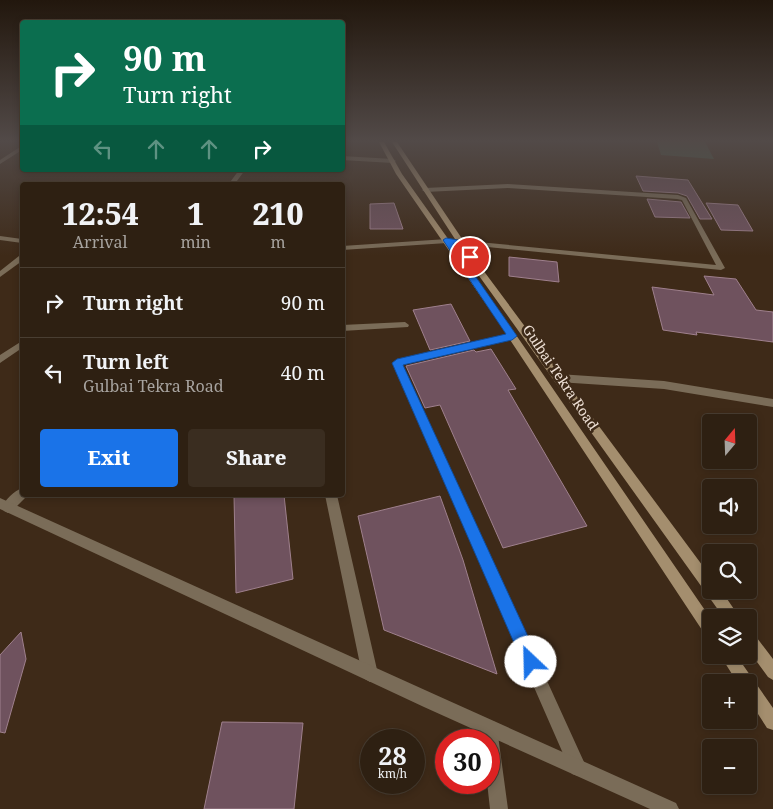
<!DOCTYPE html>
<html lang="en">
<head>
<meta charset="utf-8">
<style>
	:root { --surface:#2e2012; --page:#3a2d20; --text:#f1f3f6; --muted:#a7a39f; --line:#493e32; --accent:#1a73e8 }
	body { margin:0; font-family:"Noto Serif",serif; background:var(--page); color:var(--text); height:100vh; display:flex; flex-direction:column; font-size:19px; white-space:nowrap }
	* { box-sizing:border-box; margin:0 }
	p { font-size:16px; color:var(--muted) }
	.icon { flex:none; width:28px; height:28px; fill:none; stroke:currentColor; stroke-width:2; stroke-linecap:round; stroke-linejoin:round }
	.map { position:relative; flex:1; overflow:hidden }
	.side { position:absolute; left:20px; top:182px; width:325px; height:315px; display:flex; flex-direction:column; background:var(--surface); border-radius:5px; box-shadow:0 2px 8px #0003,0 0 0 1px var(--line) }
	.side>* { flex:none }
	.guide { position:absolute; left:20px; top:20px; width:325px; height:152px; border-radius:5px; box-shadow:0 2px 8px #0003,0 0 0 1px var(--line); background:#0b6e4f; color:#fff; overflow:hidden }
	.needle { width:32px; rotate:19deg }
	.controls { position:absolute; left:702px; top:414px; display:grid; gap:10px }
	.controls a { display:grid; place-items:center; width:55px; height:55px; border-radius:5px; background:var(--surface); box-shadow:0 2px 8px #0003,0 0 0 1px var(--line); font-size:25px }
	.speed { position:absolute; left:360px; top:729px; display:flex; gap:10px; font-size:25px; font-weight:700; text-align:center }
	.speed>* { display:grid; place-content:center; width:65px; height:65px; border-radius:50%; background:var(--surface); box-shadow:0 2px 8px #0003,0 0 0 1px var(--line); line-height:1 }
	.speed small { font-size:12px; font-weight:400 }
	.speed .limit { border:8px solid #d22; background:#fff; color:#111 }
	.pin { position:absolute; display:grid; place-items:center; width:42px; height:42px; color:#fff; margin:-21px; border:2px solid #fff; border-radius:50%; box-shadow:0 1px 5px #0007 }
	.me { position:absolute; width:55px; margin:-28px; rotate:336deg; stroke-linejoin:round; filter:drop-shadow(0 0 4px #0008) }
	.turn { display:flex; align-items:center; gap:18px; height:105px; padding:0 20px; font-size:22px }
	.turn .icon { width:65px; height:65px; stroke-width:2.5 }
	.turn b { display:block; font-size:35px; line-height:42px }
	.lanes { display:flex; align-items:center; height:48px; padding:0 20px; background:#0003; justify-content:center; gap:25px; direction:ltr }
	.lanes .off { opacity:.35 }
	.eta { display:flex; justify-content:space-evenly; align-items:center; height:85px; text-align:center }
	.eta b { font-size:30px; font-weight:800; line-height:35px }
	.button { display:flex; gap:10px; margin-top:auto; padding:10px 20px }
	.button a { flex:1; height:58px; border-radius:5px; background:var(--accent); color:#fff; font-size:20px; font-weight:800; line-height:58px; text-align:center }
	.button a+a { background:var(--page); color:var(--text) }
	ul { padding:0; list-style:none }
	li { display:flex; align-items:center; gap:15px; height:70px; padding:0 20px; border-top:1px solid var(--line) }
	li div { flex:1 }
	li b { display:block; font-size:19px }
	li em { font-style:normal }
	.map>svg:first-child { display:block }
	.green { fill:#405e49 }
	.building { fill:#6f525e; stroke:#9f808d }
	.lines { fill:none; stroke-linecap:round; stroke-linejoin:round }
	.minor { fill:#7a6c58; fill-rule:evenodd }
	.tertiary { fill:#7a6c58; fill-rule:evenodd }
	.secondary { fill:#a48e6e; fill-rule:evenodd }
	.route { fill:#1a73e8; stroke:#114b97 }
	.labels { text-anchor:middle; dominant-baseline:central; stroke-width:5; stroke-linejoin:round; paint-order:stroke }
	.street-label { font-size:14px; fill:#eee0d5; stroke:#3e2a18 }
</style>
</head>
<body>
<div class="map">
<svg width="773" height="809" viewBox="0 0 773 809">
	<rect width="100%" height="100%" fill="#3e2a18"/>
	<path class="green" d="M657 142H705L714 159 661 155Z"/>
	<path class="building" d="M636 176 688 180 712 219H700L687 196 678 193 643 191Z
		M647 199 681 202 690 218 655 217Z
		M394 203 403 229H370V204Z
		M706 203 738 205 753 231 721 230Z
		M509 257 557 262 559 282 509 276Z
		M704 276 736 279 756 310 773 312V342L696 332 697 335 663 330 652 287 714 295Z
		M451 304 470 341 430 350 413 310Z
		M491 349 516 389 508 390 587 526 503 548 440 405 425 408 406 366 474 350 476 352Z
		M234 495H284L293 579 236 593Z
		M440 496 463 560 497 674 384 630 358 516Z
		M21 632 26 659 5 733 0 732V655Z
		M222 722 303 723 294 809H204Z"/>
	<g class="lines">
		<path class="minor" d="M342 156 393 159 396 161 393 163 342 160Z
			M239 170H245L234 185H228Z
			M508 184 678 195 686 198 725 268 721 270 447 243 342 250V246L447 239 716 265 682 200 677 199 508 188 425 192 422 190 425 188Z
			M0 236 22 239V243L0 240Z
			M19 256H22V261L0 277V271Z
			M405 322 409 325 408 327 342 331V325Z
			M512 333 516 336 515 338 403 365 584 762 586 768 584 774 578 776 572 774 392 363 397 360Z
			M22 341V348L0 363V355Z
			M22 488V495H27L26 497 12 511 8 513 4 511 2 507C5 500 14 491 22 488Z
			M325 495H337L378 674 375 679 370 682 365 679 362 674Z
			M489 720 495 722 497 728 508 809H490L487 782H489V740H482L481 728 483 722Z"/>
		<path class="tertiary" d="M20 147H22V150L0 164V160Z
			M558 374 664 381 773 399V407L664 389 558 382 553 378Z
			M0 498 436 695 676 803 679 809H650L424 707 0 509Z"/>
		<path class="secondary" d="M379 142H384L402 174 503 316 711 619V638L706 636 497 320 396 174Z
			M392 142H397L483 270 711 577V590H721L740 618H724L477 273Z
			M749 632 754 634 773 659V680L768 677 749 651Z
			M720 655H736L773 708V730L767 728 749 700V682H737Z"/>
	</g>
	<linearGradient id="sky" x2="0" y2="1"><stop stop-color="#22170d"/><stop offset="0.55" stop-color="#524a48"/><stop offset="1" stop-color="#524a48" stop-opacity="0"/></linearGradient>
	<rect width="773" height="256" fill="url(#sky)"/>
	<path class="route" d="M446 238 464 241 475 257 473 258H468L459 244H453L517 336 512 340 403 365 537 656 539 662 537 668 531 671 525 668 392 363 397 359 506 334 443 240Z"/>
	<g class="labels">
		<g class="street-label">
			<text transform="translate(561 377) rotate(56)">Gulbai Tekra Road</text>
		</g>
	</g>
</svg>
<div class="controls">
<a><svg class="needle" viewBox="-14 -14 28 28"><path d="M0-13l5 13h-10z" fill="#e53935"/><path d="M0 13l5-13h-10z" fill="#a7a39f"/></svg></a>
<a><svg class="icon" aria-label="sound" viewBox="0 0 24 24"><path d="M4 9h4l5-4v14l-5-4H4zM17 9q2 3 0 6"/></svg></a>
<a><svg class="icon" aria-label="search" viewBox="0 0 24 24"><circle cx="10" cy="10" r="6"/><path d="M15 15l6 6"/></svg></a>
<a><svg class="icon" aria-label="layers" viewBox="0 0 24 24"><path d="M12 4l9 5-9 5-9-5zM3 14l9 5 9-5"/></svg></a>
<a>+</a>
<a>−</a>
</div>
<div class="speed"><div>28<small>km/h</small></div><div class="limit">30</div></div>
<div class="pin" style="left:470px;top:257px;background:#d93025"><svg class="icon" aria-label="arrive" viewBox="0 0 24 24"><path d="M6 21V4h12l-3 4 3 4H6"/></svg></div>
<svg class="me" style="left:531px;top:662px" viewBox="-20 -20 40 40"><circle r="19" fill="#fff"/><path d="M0-13L10 11 0 6-10 11z" fill="#1a73e8"/></svg>
<div class="guide">
<div class="turn"><svg class="icon" aria-label="right" viewBox="0 0 24 24"><path d="M7 20v-9h11M14 6l5 5-5 5"/></svg><div><b>90 m</b>Turn right</div></div>
<div class="lanes"><svg class="icon off" aria-label="left" viewBox="0 0 24 24"><path d="M17 20v-9H6M10 6l-5 5 5 5"/></svg><svg class="icon off" aria-label="ahead" viewBox="0 0 24 24"><path d="M12 20V5M6 11l6-6 6 6"/></svg><svg class="icon off" aria-label="ahead" viewBox="0 0 24 24"><path d="M12 20V5M6 11l6-6 6 6"/></svg><svg class="icon" aria-label="right" viewBox="0 0 24 24"><path d="M7 20v-9h11M14 6l5 5-5 5"/></svg></div>
</div>
<section class="side">
<div class="eta">
<div><b>12:54</b><p>Arrival</p></div>
<div><b>1</b><p>min</p></div>
<div><b>210</b><p>m</p></div>
</div>
<ul>
<li><svg class="icon" aria-label="right" viewBox="0 0 24 24"><path d="M7 20v-9h11M14 6l5 5-5 5"/></svg><div><b>Turn right</b></div><em>90 m</em></li>
<li><svg class="icon" aria-label="left" viewBox="0 0 24 24"><path d="M17 20v-9H6M10 6l-5 5 5 5"/></svg><div><b>Turn left</b><p>Gulbai Tekra Road</p></div><em>40 m</em></li>
</ul>
<div class="button"><a>Exit</a><a>Share</a></div>
</section>
</div>
</body>
</html>
